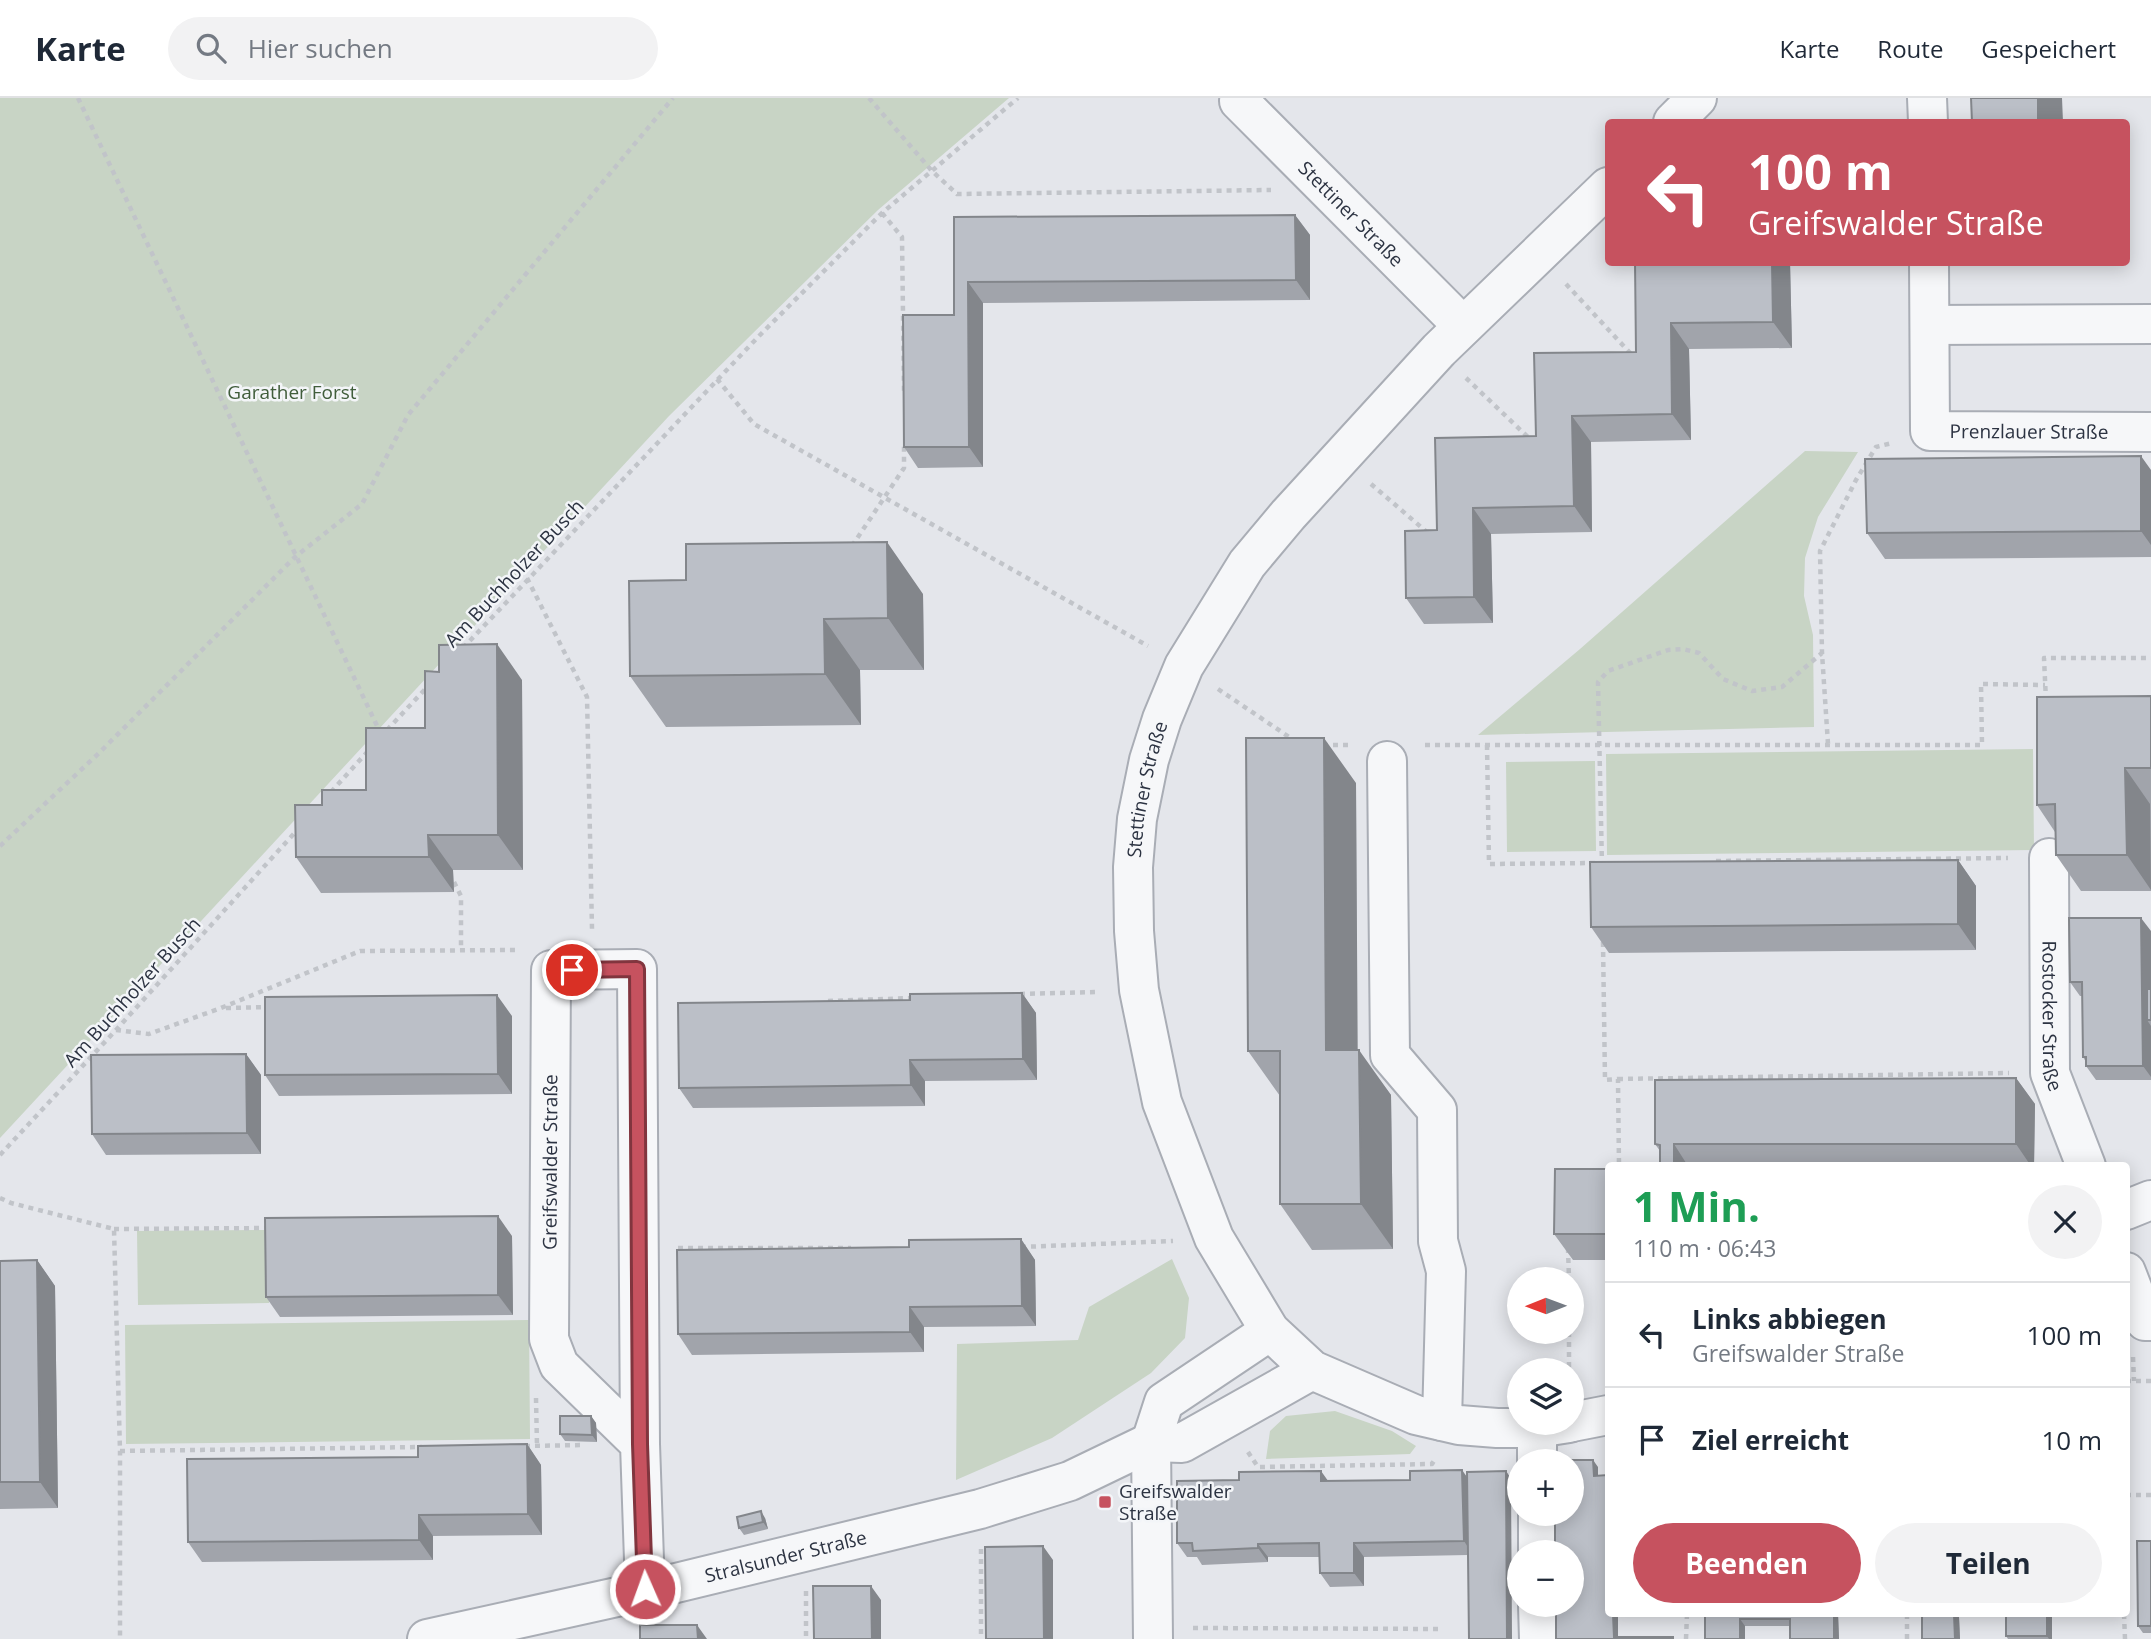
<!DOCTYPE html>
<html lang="de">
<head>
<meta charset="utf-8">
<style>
	:root { --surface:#fff; --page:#f2f2f3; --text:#1f2937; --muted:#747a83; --line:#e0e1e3; --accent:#c6525f }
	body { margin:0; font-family:"Open Sans",sans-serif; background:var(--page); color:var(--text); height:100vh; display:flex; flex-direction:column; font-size:26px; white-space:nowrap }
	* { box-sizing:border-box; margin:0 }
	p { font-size:23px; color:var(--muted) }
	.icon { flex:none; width:38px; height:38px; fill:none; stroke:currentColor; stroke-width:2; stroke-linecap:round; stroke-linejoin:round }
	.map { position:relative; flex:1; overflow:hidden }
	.sheet { position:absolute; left:1605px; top:1064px; width:525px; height:455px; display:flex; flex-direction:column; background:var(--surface); border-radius:7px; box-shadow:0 4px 18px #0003 }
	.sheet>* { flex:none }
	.top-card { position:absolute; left:1605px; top:21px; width:525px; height:147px; border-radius:7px; box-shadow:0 4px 18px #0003; background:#c6525f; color:#fff; overflow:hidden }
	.needle { width:46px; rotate:269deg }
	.buttons { position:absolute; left:1507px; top:1169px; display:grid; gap:14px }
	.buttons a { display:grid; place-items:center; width:77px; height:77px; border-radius:50%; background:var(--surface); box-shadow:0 4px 18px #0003; font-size:35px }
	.pin { position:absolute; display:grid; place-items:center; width:60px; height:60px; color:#fff; margin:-30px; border:4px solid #fff; border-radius:50%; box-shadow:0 2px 7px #0007 }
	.me { position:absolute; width:77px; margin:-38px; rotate:358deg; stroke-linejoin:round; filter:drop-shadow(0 0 5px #0008) }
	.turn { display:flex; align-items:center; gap:24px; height:147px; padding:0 28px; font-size:32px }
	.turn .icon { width:91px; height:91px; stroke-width:2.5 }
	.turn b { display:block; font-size:49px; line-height:60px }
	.round { display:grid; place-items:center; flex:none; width:74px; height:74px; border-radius:37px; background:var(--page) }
	.summary { display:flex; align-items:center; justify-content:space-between; height:119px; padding:0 28px }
	h1 { font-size:42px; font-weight:700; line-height:52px; color:#1e9e55 }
	.button { display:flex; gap:14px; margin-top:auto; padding:14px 28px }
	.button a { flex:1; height:80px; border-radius:42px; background:var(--accent); color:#fff; font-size:28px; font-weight:700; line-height:80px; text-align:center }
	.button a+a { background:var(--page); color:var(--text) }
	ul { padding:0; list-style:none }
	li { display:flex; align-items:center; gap:21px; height:105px; padding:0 28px; border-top:2px solid var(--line) }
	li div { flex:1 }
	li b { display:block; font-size:26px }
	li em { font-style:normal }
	header { display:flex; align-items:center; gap:42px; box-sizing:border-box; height:98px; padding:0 35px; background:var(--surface); border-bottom:2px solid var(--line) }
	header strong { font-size:33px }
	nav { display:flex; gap:38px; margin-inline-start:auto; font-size:24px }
	.search { width:490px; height:63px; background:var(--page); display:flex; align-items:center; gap:18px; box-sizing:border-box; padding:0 24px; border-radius:38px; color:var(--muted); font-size:26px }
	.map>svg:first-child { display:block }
	.green { fill:#c8d4c5 }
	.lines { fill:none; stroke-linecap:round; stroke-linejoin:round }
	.minor-casing { stroke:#a9adb5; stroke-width:42 }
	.path { stroke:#c1c4c9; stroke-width:4.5; stroke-dasharray:5 5; stroke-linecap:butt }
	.minor { stroke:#f6f7f9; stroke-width:38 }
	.wall { fill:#a1a4ab }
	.shaded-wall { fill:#83868b }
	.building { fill:#bbbfc7; stroke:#83868b; stroke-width:2 }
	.route-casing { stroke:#81353e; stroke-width:18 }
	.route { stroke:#c6525f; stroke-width:12 }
	.poi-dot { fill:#c6525f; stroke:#f3f5f8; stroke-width:2.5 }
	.labels { text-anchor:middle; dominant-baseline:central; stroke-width:5; stroke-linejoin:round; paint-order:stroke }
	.street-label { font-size:19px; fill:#2c3342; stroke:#f3f5f8 }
	.park-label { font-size:19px; fill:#405d3b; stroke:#f3f5f8 }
	.poi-label { font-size:19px; fill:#2c3342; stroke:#f3f5f8; text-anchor:start }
</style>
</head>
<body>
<header>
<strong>Karte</strong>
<div class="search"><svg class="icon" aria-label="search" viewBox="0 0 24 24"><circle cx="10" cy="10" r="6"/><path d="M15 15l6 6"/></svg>Hier suchen</div>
<nav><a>Karte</a><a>Route</a><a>Gespeichert</a></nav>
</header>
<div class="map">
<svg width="2151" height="1541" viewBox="0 0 2151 1541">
	<rect width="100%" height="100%" fill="#e4e6eb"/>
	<path class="green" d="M0 0H1009L878 112 669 318 0 1040Z
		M1805 353 1858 354 1818 419 1805 460 1804 498 1813 537 1814 629 1478 637 1580 551Z
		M2033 651 2034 752 1607 757 1606 656Z
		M1595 663 1596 753 1507 754 1506 664Z
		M268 1132 269 1205 138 1207 137 1133Z
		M1172 1161 1189 1200 1185 1240 1151 1275 1052 1340 956 1382 957 1246 1078 1242 1089 1209Z
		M529 1222 530 1341 126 1346 125 1227Z
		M1335 1313 1392 1333 1416 1348 1410 1356 1266 1361 1270 1333 1286 1318Z"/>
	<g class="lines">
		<g class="minor-casing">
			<g id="minor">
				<path d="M1927 0 1928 24"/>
				<path id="s1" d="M1239 3 1463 228"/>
				<path d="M1673 24 1697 0"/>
				<path id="s2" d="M1929 164 1930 333 2151 334"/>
				<path d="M1930 227 2151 226"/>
				<path d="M1387 663 1390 957 1437 1012 1438 1143 1446 1173 1442 1323"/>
				<path id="s3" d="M2049 760 2050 975 2086 1068"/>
				<path d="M2126 1112 2151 1102"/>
				<path d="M2126 1174 2145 1223H2151"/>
				<path d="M1572 1324 1608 1317"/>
				<path id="s4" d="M1569 1325 1537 1330H1497L1459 1327 1416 1317 1312 1272 1270 1233 1214 1140 1162 1004 1139 892 1134 833 1133 769 1137 721 1149 662 1162 621 1184 568 1247 466 1288 417 1439 252 1608 89"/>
				<path d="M1537 1330V1363"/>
				<path id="s5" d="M640 1346 559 1267 549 1241 551 872 637 871 640 1346 645 1491"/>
				<path d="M1538 1416V1454"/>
				<path d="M1538 1507 1539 1541"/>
				<path id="s6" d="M427 1541 635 1495 980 1411 1070 1383 1151 1344 1182 1345 1312 1272"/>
				<path d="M1153 1541 1151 1344 1164 1304 1270 1233"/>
			</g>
		</g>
		<path class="path" d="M78 0 380 634
			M869 0 932 73 957 96 1271 92
			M882 115 902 139 904 293
			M1566 186 1632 257
			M1466 280 1531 342
			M717 281 754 326 1148 548
			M1371 386 1428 435
			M852 448 904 370V344
			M527 480 587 599 592 831
			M463 550 759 238 882 115 1018 0
			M1218 591 1295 643
			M2046 603 2044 560H2151
			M387 632 429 587
			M1828 646 1822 555 1820 453 1856 382 1876 349 1892 345
			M1323 647H1349
			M1425 647H1982L1981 586 2045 587
			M1487 647 1489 766 1595 765
			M331 694 369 652
			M0 748 99 655 295 459 362 406 408 317 673 0
			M1716 763 2008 760
			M1602 768 1598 584 1608 573 1668 552 1683 551 1699 555 1723 581 1752 593 1782 589 1822 555
			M454 784 461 798V852
			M1603 844 1605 982 1618 981 1619 1068
			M1020 896 1099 894
			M828 903 913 900
			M226 910 270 909
			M116 932 149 936 221 910 360 853 519 852
			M1618 981 2009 975
			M0 1057 116 932 299 730
			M0 1100 11 1105 114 1131 120 1353V1541
			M114 1131 271 1130
			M1021 1149 1173 1143
			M678 1150H851
			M1568 1150 1569 1181
			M1569 1234V1272
			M2133 1259 2134 1283
			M2126 1283H2151
			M536 1300 537 1348
			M525 1348 583 1347
			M120 1353 422 1349
			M1248 1354 1258 1369 1432 1366 1435 1361
			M2126 1397H2151
			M981 1451V1541
			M806 1493V1541
			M1907 1516V1541
			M2124 1516 2125 1541
			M1193 1530 1441 1531
			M1686 1541 1687 1516"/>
		<use href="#minor" class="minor"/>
	</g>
	<path class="wall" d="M1295 117 1310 137V202L983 205V369L918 370 904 349 954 217V119Z
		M1635 164H1790L1792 250 1689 251 1691 342 1591 344 1592 434 1491 436 1493 525 1424 526 1406 500 1437 432 1536 338 1636 254Z
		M2151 372V459L1885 461 1867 435Z
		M629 483 923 496 924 572H860L861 627 666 629 630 578Z
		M522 582 523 772H453L454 794 321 795 296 759 366 692 425 630Z
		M2151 598V793H2081L2056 757 2055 734 2037 707Z
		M1356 685 1357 952 1391 997 1393 1151 1312 1152 1280 1106V998L1248 953Z
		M1958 762 1976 788V852L1609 855 1591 829Z
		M2151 833V982H2096L2086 968V964L2083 959 2082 898H2080L2070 884Z
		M1022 895 1036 915 1037 982 925 983V1008L693 1010 679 990 910 902Z
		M512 918V996L279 998 265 977Z
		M246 956 261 977V1056L106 1057 92 1036Z
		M2016 980 2035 1006 2034 1068H1660V1053L1655 1046Z
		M1608 1071V1162H1573L1554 1136Z
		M512 1138 513 1217 280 1219 266 1199Z
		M1021 1141 1035 1162 1036 1228 924 1229V1254L692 1257 678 1236 909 1149Z
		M37 1162 55 1188 58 1410 0 1411V1163Z
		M591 1318 596 1325 597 1344 565 1343 560 1336Z
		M527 1346 541 1367 542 1437 433 1438V1462L202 1464 188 1444 418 1359Z
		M1506 1373 1511 1381 1468 1457 1364 1459V1488L1330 1489 1320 1475V1459H1268V1464L1202 1467 1197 1459H1187L1177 1445 1328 1383 1410 1382 1467 1379Z
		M765 1420 768 1431 744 1437 739 1430Z
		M2151 1443V1535H2143L2138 1528Z
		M1705 1516H1838L1839 1541H1790V1528H1745V1541H1705Z
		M1922 1516H2052V1541H2008L2006 1538V1519H1959L1960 1541H1922Z"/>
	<path class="shaded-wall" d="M2038 0H2062L2063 24H2038Z
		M1295 117 1310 137V202L1296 182Z
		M1772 164H1790L1792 250 1773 224Z
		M968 184 983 205V369L969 349Z
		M1671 225 1689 251 1691 342 1672 316Z
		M1572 318 1591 344 1592 434 1574 408Z
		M2141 358 2151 372V447L2141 433Z
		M1473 410 1491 436 1493 525 1474 499Z
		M887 444 923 496 924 572 888 520Z
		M824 521 860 572 861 627 825 576Z
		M497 546 522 582 523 772 498 737Z
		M1324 640 1356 685 1358 998 1326 952Z
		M2125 670 2150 706 2151 792 2127 757Z
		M428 737 453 772 454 794 429 759Z
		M1958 762 1976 788V852L1958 826Z
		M2141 820 2151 833V922H2147L2151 928V979L2143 968Z
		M1022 895 1036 915 1037 982 1023 961Z
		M497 897 512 918V996L498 976Z
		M1359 952 1391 997 1393 1151 1361 1106Z
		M246 956 261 977V1056L247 1035Z
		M910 962 925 983V1008L911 987Z
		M2016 980 2035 1006 2034 1068H2031L2016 1046Z
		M1674 1046 1688 1068H1674Z
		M498 1118 512 1138 513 1217 498 1197Z
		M1021 1141 1035 1162 1036 1228 1022 1208Z
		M37 1162 55 1188 58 1410 40 1384Z
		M910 1209 924 1229V1254L910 1234Z
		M591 1318 596 1325 597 1344 592 1337Z
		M527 1346 541 1367 542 1437 528 1416Z
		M1593 1362 1598 1369V1385L1594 1378Z
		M1462 1372 1472 1386 1473 1457 1464 1443Z
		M1321 1373 1331 1387 1321 1383Z
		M1506 1373 1511 1381 1512 1541H1507Z
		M761 1413 765 1420 768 1431 763 1424Z
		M419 1417 433 1438V1462L419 1442Z
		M1354 1445 1364 1459V1488L1354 1475Z
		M1258 1446 1268 1459V1464L1258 1450Z
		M1043 1448 1053 1462V1541H1044Z
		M871 1488 881 1502V1541H872Z
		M1613 1516H1618V1541L1614 1539Z
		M1834 1516H1838L1839 1541H1834Z
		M1954 1516H1957L1959 1519 1960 1541H1955Z
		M2047 1516H2052V1541H2049L2047 1538Z
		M1740 1521 1745 1528V1541H1740Z
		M697 1527 707 1541H698Z"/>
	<path class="building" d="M1971 0H2038V24H1972Z
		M1295 117 1296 182 968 184 969 349H904L903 217H954V119Z
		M1635 164H1772L1773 224 1671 225 1672 316 1572 318 1574 408 1473 410 1474 499 1406 500 1405 433 1437 432 1435 340 1536 338 1534 255 1636 254Z
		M2141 358V433L1867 435 1865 361Z
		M887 444 888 520 824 521 825 576 630 578 629 483 686 482V446Z
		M497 546 498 737H428L429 759H296L295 707H322V692H366V630H425V573L439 574V547Z
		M2151 598V670H2125L2127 757H2056L2055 706 2037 707V599Z
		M1246 640H1324L1326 952H1359L1361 1106H1280V953H1248Z
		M1958 762V826L1591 829 1590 764Z
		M2069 820H2141L2143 968H2086V959H2083L2082 884H2070Z
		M2147 891H2151V922H2147Z
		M1022 895 1023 961 910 962 911 987 679 990 678 905 910 902V896Z
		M497 897 498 976 265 977V899Z
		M246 956 247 1035 92 1036 91 957Z
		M2016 980V1046H1674V1068H1660V1047L1655 1046V982Z
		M1555 1071H1608V1136H1554Z
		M498 1118V1197L266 1199 265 1120Z
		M1021 1141 1022 1208 910 1209V1234L678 1236 677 1152 909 1149V1142Z
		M37 1162 40 1384H0V1163Z
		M560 1318H591L592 1337 560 1336Z
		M527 1346 528 1416 419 1417V1442L188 1444 187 1361 418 1359V1348Z
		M1555 1362H1593L1594 1378 1608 1377V1516H1613L1614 1539H1673V1541H1556V1507H1572V1454H1555V1416H1572V1363H1555Z
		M1462 1372 1464 1443 1354 1445V1475H1320L1319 1445 1258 1446V1450L1193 1453 1192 1445H1177V1383L1239 1382V1374L1321 1373V1383L1410 1382V1373Z
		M1506 1373 1507 1541H1469L1467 1374Z
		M761 1413 763 1424 739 1430 737 1419Z
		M2137 1443H2151V1528H2138Z
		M1043 1448 1044 1541H986L985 1449Z
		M813 1488H871L872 1541H814Z
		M1705 1516H1834V1541H1790V1521H1740V1541H1705Z
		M1922 1516H1954L1955 1541H1922Z
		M2006 1516H2047V1538H2006Z
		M640 1527H697L698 1541H640Z"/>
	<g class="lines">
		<g class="route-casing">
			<path id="route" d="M572 872 637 871 640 1346 645 1491"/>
		</g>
		<use href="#route" class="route"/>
	</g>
	<rect class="poi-dot" x="1098" y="1397" width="14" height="14" rx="3.5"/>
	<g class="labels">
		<g class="street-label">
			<text stroke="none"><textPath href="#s1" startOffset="159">Stettiner Straße</textPath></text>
			<text stroke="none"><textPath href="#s2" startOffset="268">Prenzlauer Straße</textPath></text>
			<text transform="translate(514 475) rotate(-47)">Am Buchholzer Busch</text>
			<text stroke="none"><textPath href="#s4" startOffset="896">Stettiner Straße</textPath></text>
			<text transform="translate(132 894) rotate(-48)">Am Buchholzer Busch</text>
			<text stroke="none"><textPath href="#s3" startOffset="158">Rostocker Straße</textPath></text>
			<text stroke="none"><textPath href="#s5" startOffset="318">Greifswalder Straße</textPath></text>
			<text stroke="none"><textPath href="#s6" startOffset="368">Stralsunder Straße</textPath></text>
		</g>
		<g class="park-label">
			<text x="292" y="294">Garather Forst</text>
		</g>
		<g class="poi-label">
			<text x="1119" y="1393">Greifswalder<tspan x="1119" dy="22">Straße</tspan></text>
		</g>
	</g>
</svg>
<div class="buttons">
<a><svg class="needle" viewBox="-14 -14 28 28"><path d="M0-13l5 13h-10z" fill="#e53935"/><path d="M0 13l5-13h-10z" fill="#747a83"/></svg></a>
<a><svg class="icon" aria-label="layers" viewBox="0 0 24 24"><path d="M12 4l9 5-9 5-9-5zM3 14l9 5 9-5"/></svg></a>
<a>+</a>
<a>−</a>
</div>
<div class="pin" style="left:572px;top:872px;background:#d93025"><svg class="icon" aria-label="arrive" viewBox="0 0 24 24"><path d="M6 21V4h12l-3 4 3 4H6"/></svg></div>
<svg class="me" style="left:645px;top:1491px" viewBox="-20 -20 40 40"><circle r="17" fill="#c6525f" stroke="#fff" stroke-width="3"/><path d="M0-11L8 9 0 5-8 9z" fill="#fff"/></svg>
<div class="top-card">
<div class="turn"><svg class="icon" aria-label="left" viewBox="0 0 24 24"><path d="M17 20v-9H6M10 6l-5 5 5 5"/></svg><div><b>100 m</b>Greifswalder Straße</div></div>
</div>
<section class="sheet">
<div class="summary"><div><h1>1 Min.</h1><p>110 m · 06:43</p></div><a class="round"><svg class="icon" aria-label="close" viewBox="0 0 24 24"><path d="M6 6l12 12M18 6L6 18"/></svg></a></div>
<ul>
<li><svg class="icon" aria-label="left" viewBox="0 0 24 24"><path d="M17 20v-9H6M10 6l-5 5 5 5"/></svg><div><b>Links abbiegen</b><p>Greifswalder Straße</p></div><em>100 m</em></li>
<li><svg class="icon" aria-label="arrive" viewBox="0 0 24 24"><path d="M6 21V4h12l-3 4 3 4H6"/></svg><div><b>Ziel erreicht</b></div><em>10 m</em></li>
</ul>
<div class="button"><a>Beenden</a><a>Teilen</a></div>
</section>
</div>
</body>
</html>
